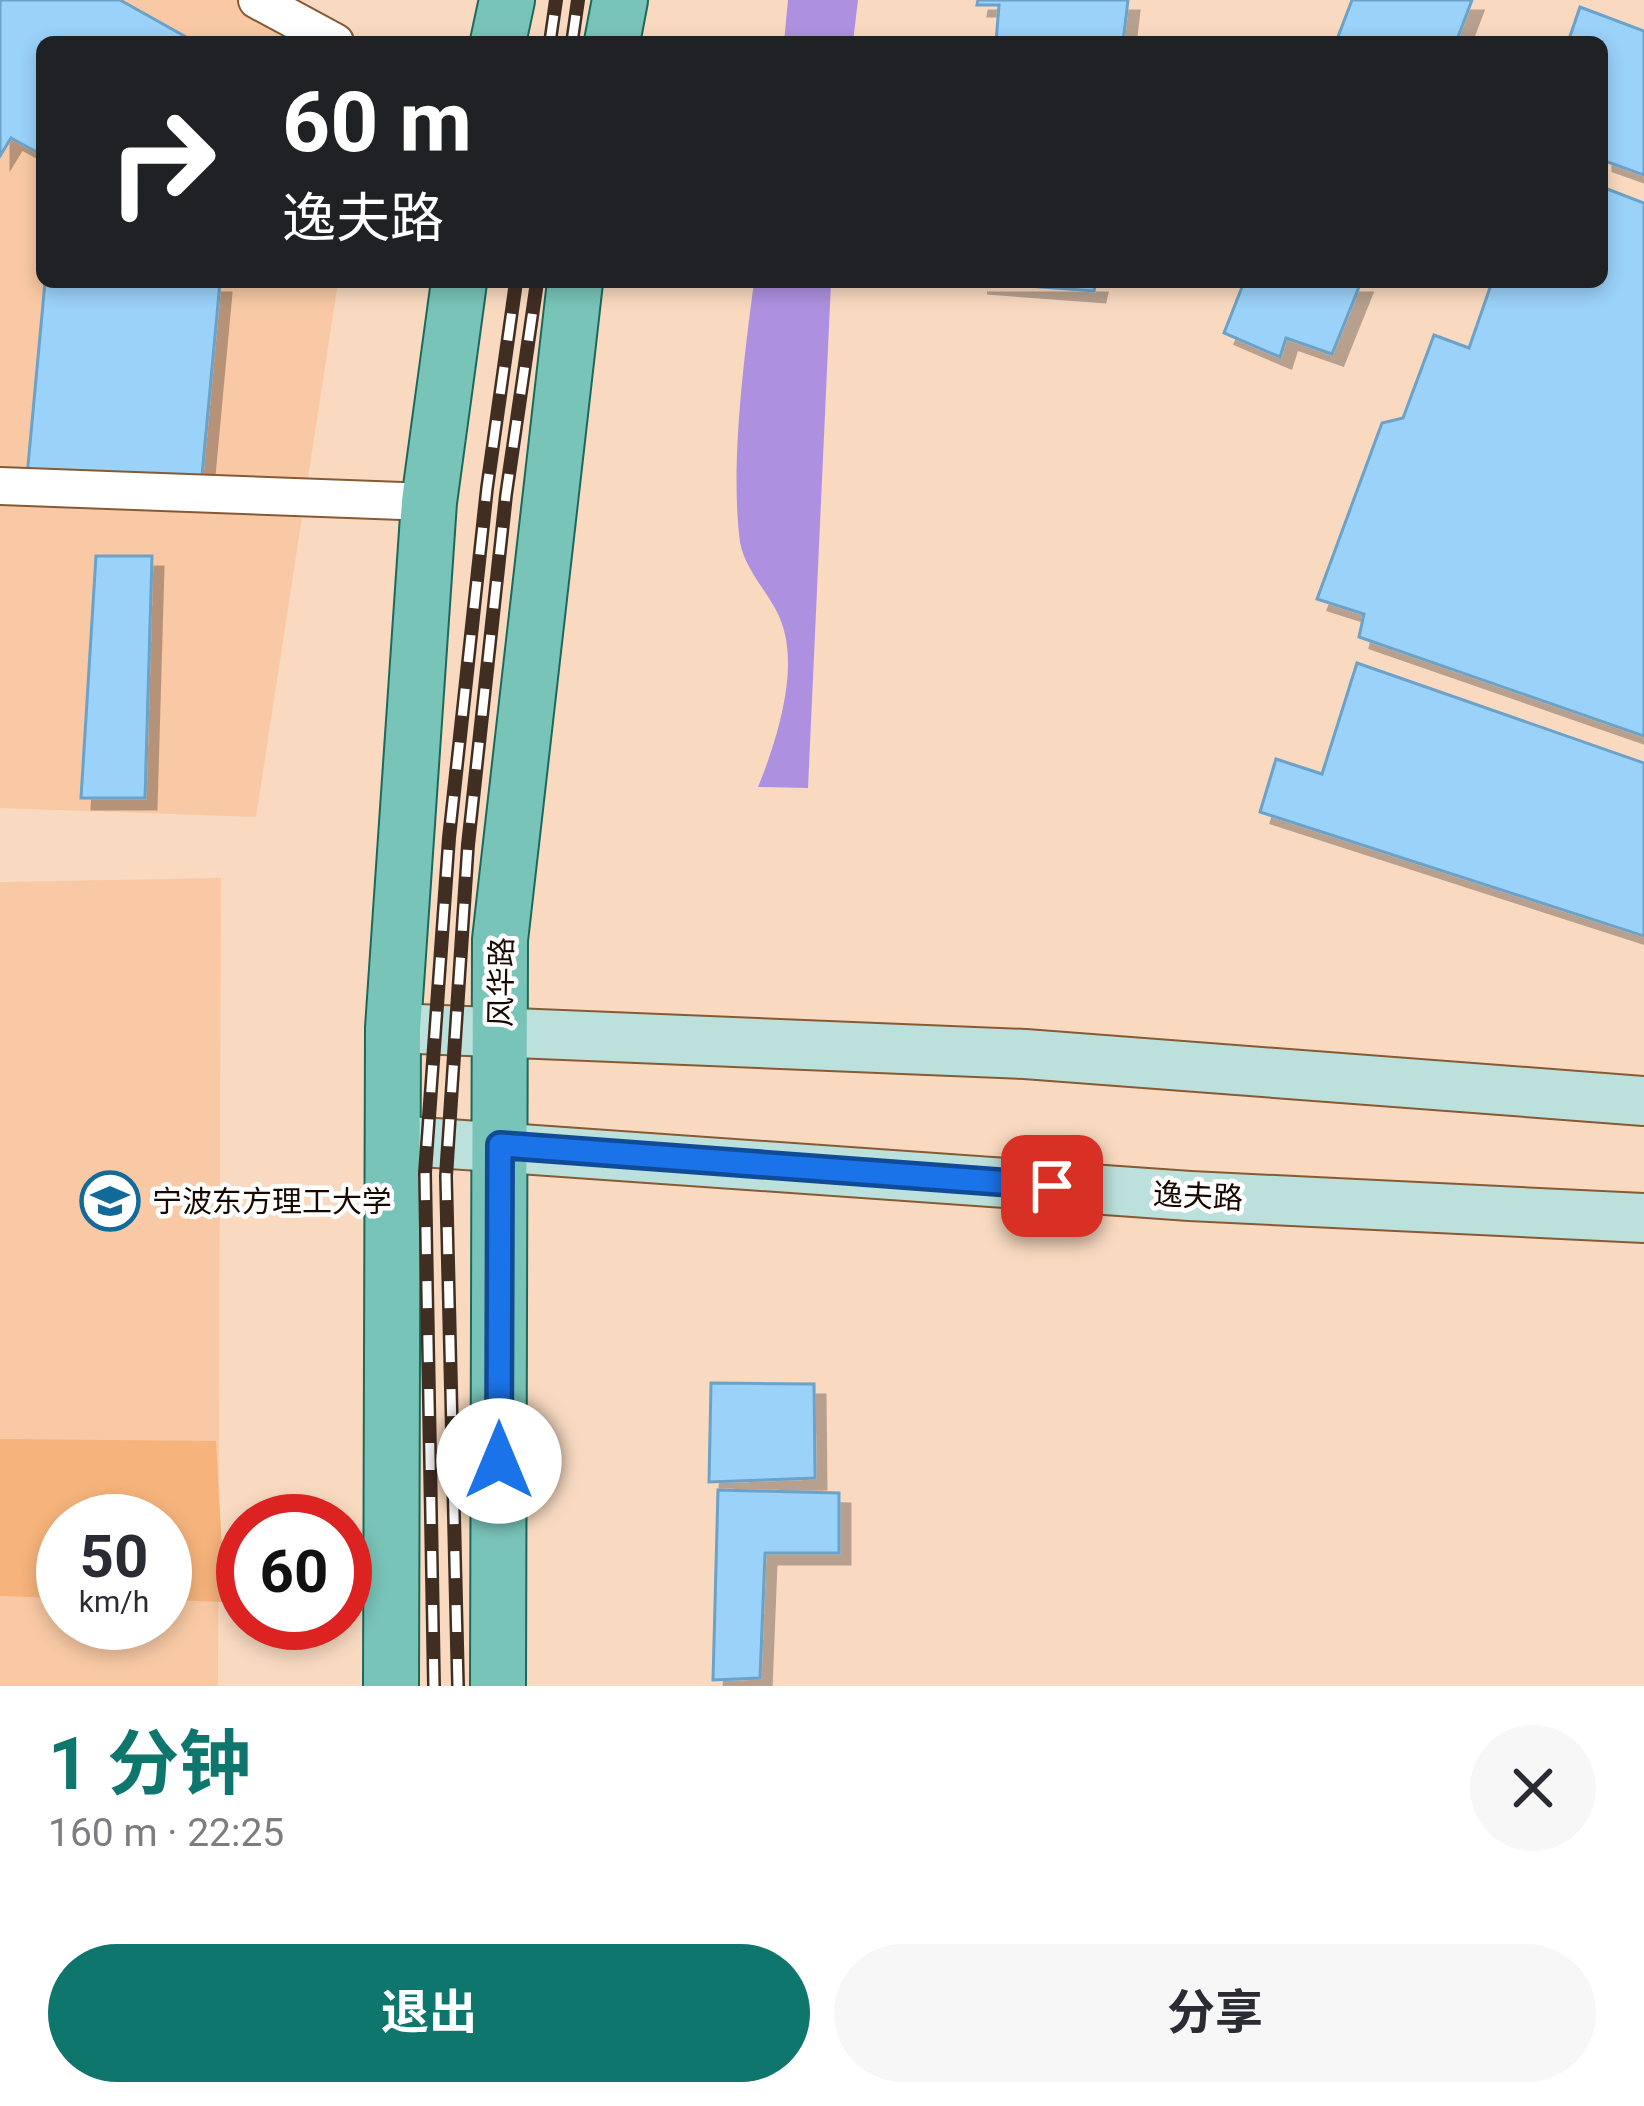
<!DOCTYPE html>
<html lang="zh">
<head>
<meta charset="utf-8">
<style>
	:root { --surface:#fff; --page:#f7f7f7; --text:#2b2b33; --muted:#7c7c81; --accent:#0f766e }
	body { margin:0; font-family:Roboto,"Noto Sans SC",sans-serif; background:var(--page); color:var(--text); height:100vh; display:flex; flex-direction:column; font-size:45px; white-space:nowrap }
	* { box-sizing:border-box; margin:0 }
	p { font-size:39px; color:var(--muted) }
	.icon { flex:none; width:66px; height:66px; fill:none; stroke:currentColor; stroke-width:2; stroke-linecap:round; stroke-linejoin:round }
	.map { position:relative; height:1686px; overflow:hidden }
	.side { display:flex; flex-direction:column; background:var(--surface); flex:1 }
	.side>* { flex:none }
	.top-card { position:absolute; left:36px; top:36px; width:1572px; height:252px; border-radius:18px; box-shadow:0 6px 18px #0003; background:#202124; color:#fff; overflow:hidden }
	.speed { position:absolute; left:36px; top:1494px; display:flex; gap:24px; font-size:60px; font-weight:700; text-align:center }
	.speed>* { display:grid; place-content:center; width:156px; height:156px; border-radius:50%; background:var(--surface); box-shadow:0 6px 18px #0003; line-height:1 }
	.speed small { font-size:30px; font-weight:400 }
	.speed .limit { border:18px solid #d22; background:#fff; color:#111 }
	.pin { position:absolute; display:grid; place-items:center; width:102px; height:102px; color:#fff; margin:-51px; border-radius:24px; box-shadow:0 6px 18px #0006 }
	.me { position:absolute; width:132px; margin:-66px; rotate:0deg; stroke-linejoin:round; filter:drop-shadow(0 0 9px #0008) }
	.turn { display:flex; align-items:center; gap:42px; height:252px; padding:0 48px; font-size:54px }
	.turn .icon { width:156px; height:156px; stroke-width:2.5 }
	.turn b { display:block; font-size:84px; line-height:102px }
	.round { display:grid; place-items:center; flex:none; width:126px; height:126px; border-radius:63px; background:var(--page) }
	.headline { display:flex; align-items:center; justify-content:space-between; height:204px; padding:0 48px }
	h1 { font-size:72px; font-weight:700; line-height:90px; color:var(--accent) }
	.action { display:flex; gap:24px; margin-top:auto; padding:24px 48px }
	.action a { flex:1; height:138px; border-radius:72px; background:var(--accent); color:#fff; font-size:48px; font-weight:700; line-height:138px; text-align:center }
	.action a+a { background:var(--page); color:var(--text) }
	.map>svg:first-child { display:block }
	.built { fill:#f8c9a4; fill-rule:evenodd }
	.green { fill:#f6b37b }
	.water { fill:#ad91e0 }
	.building { fill:#9bd2fa; stroke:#6ca2c8; stroke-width:3; filter:url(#shadow) }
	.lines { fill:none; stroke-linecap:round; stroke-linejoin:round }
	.minor-casing { stroke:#875a33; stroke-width:40 }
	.secondary-casing { stroke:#875a33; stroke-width:52 }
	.primary-casing { stroke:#1d685a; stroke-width:58 }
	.minor { stroke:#fff; stroke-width:36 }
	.secondary { stroke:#bce1dc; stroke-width:48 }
	.primary { stroke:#79c4b9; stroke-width:54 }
	.rail-casing { stroke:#412e23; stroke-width:14 }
	.rail { stroke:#fff; stroke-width:9; stroke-dasharray:27; stroke-linecap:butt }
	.route-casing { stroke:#114b97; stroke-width:30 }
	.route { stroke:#1a73e8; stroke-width:21 }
	.labels { text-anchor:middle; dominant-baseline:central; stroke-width:9; stroke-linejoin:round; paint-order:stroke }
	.street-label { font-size:30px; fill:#190800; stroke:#fff }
	.poi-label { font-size:30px; fill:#190800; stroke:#fff; text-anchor:start }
</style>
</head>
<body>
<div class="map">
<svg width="1644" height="1686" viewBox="0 0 1644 1686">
	<defs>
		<filter id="shadow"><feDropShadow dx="11" dy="11" stdDeviation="0" flood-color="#0004"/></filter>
	</defs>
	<rect width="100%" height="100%" fill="#f9dac1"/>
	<path class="built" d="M0 0H291L365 42H42V282H338L256 817 0 808Z
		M221 878 218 1686H0V882ZM63 1521H165V1623H63Z"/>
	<path class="green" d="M0 1439 216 1441 225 1602 165 1600V1521H63V1598L0 1596Z"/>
	<path class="water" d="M788 0H858L853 42H784Z
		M754 282H831L808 788 758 787C776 743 799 672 782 624 773 596 745 572 740 542 730 467 744 357 754 282Z"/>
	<path class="building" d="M0 0H120L195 42H42V155L11 138 0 156Z
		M978 0H1128L1123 42H996L999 5H977Z
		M1352 0H1472L1456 42H1336Z
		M1580 7 1644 31V175L1602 160V42H1568Z
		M1602 187 1644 203V736L1359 637 1364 614 1317 599 1382 423 1403 418 1434 335 1469 348 1492 282H1602Z
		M45 282H220L200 497 26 487Z
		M976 282H1096L1094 291Z
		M1244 282H1361L1332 354 1286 338 1280 357 1224 333Z
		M96 556H152L145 798H81Z
		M1357 663 1644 763V936L1260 812 1276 759 1322 774Z
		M711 1383 814 1384 815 1478 709 1482Z
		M718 1490 839 1493V1553H765L760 1678 713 1680Z"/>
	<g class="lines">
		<g class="minor-casing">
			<path id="minor" d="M257 0 335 42
				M0 486 429 502"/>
		</g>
		<g class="secondary-casing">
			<path id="secondary" d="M393 1028 1025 1054 1644 1101
				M393 1140 1190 1196 1644 1218"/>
		</g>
		<g class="primary-casing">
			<path id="primary" d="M498 42 507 0
				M612 42 620 0
				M391 1686 393 1028 429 502 459 282
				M498 1686 500 940 575 282"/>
		</g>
		<use href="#minor" class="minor"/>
		<use href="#secondary" class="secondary"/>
		<use href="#primary" class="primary"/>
		<g class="rail-casing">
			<path id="rail" d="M550 42 556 0
				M572 42 578 0
				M434 1686 425 1173 449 838 487 488 516 282
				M458 1686 446 1176 468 845 506 495 537 282"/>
		</g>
		<use href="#rail" class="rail"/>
	</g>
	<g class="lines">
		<g class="route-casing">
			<path id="route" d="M499 1461 500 1145 1052 1186"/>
		</g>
		<use href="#route" class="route"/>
	</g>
	<defs>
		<g id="university-ring" transform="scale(3)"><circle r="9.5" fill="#fff" stroke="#126a9a" stroke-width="1.5"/><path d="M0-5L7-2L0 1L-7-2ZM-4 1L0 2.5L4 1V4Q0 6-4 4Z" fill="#126a9a"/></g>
	</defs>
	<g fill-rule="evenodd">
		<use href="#university-ring" x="110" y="1201"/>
	</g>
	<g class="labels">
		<g class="street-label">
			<text transform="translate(501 982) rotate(-89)">风华路</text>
			<text transform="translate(1198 1196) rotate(3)">逸夫路</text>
		</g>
		<g class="poi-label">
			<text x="152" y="1201">宁波东方理工大学</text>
		</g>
	</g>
</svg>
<div class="speed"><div>50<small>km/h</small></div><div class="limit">60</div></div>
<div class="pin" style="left:1052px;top:1186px;background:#d93025"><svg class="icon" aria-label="arrive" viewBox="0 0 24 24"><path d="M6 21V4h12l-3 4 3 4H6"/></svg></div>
<svg class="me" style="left:499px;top:1461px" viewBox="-20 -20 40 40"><circle r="19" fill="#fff"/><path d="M0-13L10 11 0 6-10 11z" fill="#1a73e8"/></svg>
<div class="top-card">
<div class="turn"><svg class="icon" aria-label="right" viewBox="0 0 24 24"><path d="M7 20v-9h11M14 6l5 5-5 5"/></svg><div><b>60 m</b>逸夫路</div></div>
</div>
</div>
<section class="side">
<div class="headline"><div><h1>1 分钟</h1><p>160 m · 22:25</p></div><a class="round"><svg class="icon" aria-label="close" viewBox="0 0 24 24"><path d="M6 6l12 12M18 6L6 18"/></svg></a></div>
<div class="action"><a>退出</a><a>分享</a></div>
</section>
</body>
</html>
